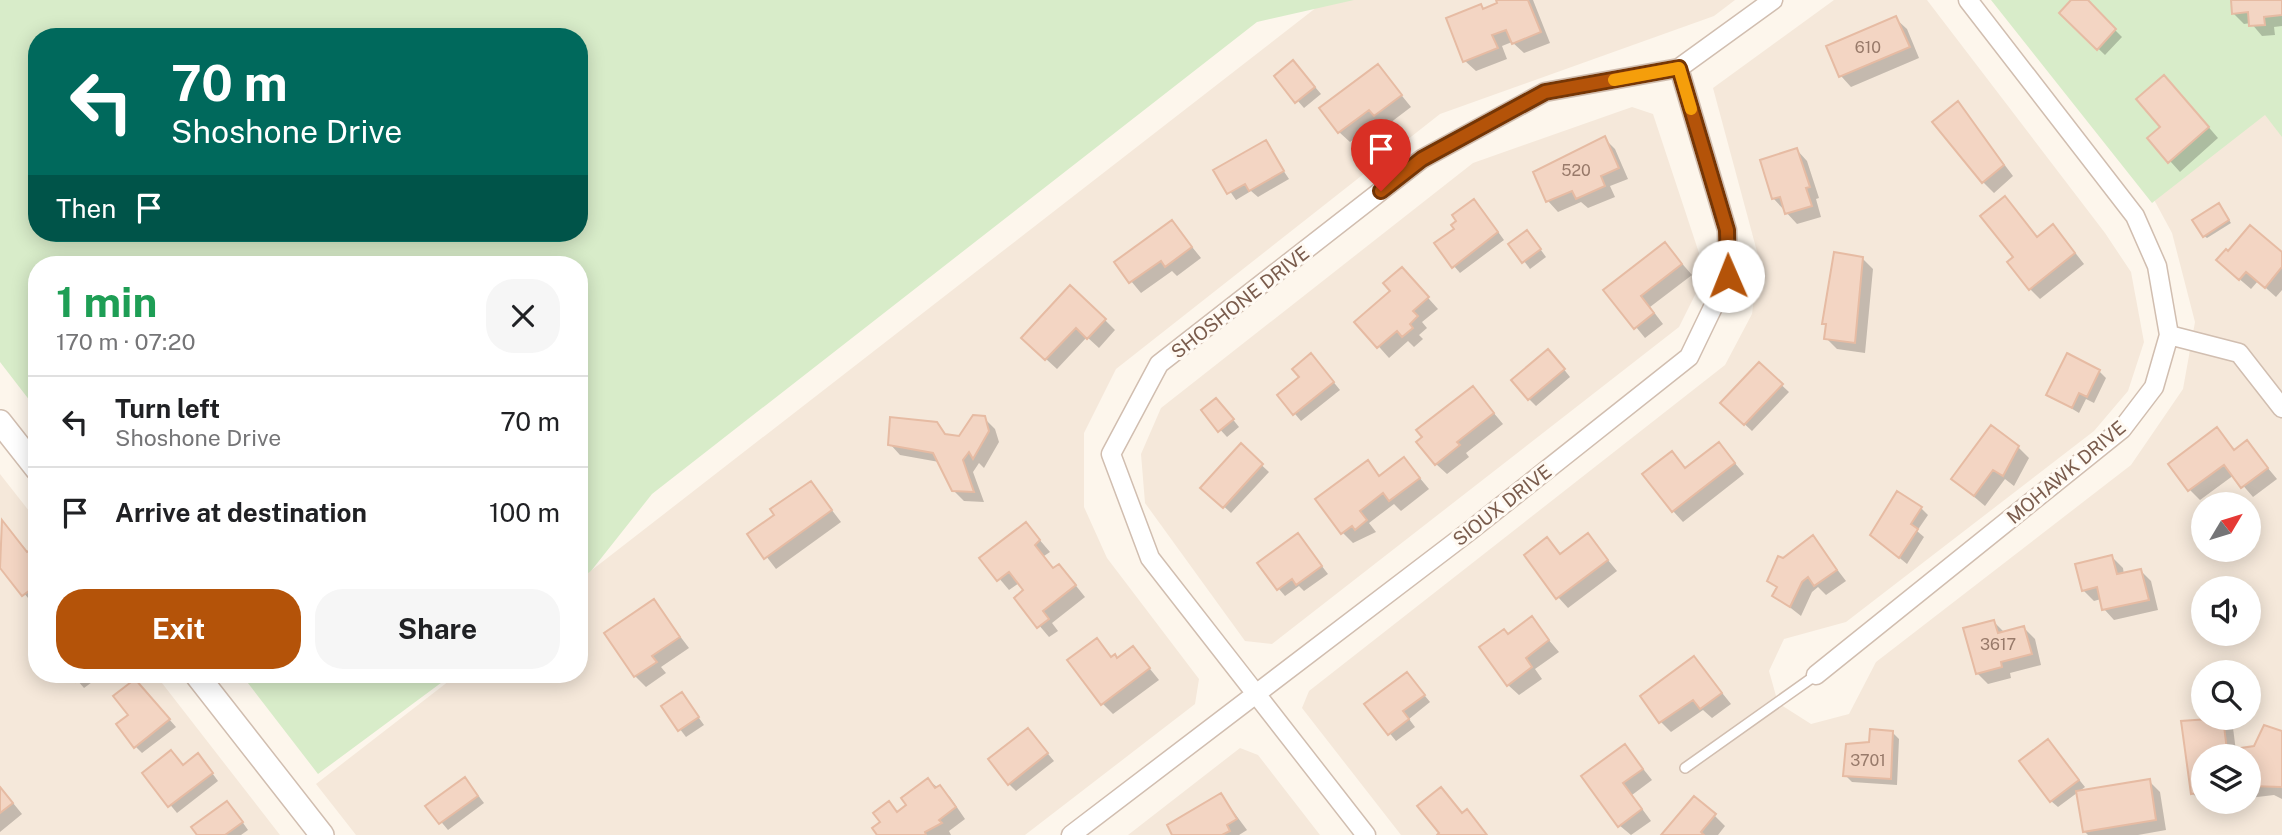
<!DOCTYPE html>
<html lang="en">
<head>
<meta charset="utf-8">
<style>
	:root { --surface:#fff; --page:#f6f6f6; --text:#202124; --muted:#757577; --line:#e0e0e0; --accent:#b45309 }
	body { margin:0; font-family:"Public Sans",sans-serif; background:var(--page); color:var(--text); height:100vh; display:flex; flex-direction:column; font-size:26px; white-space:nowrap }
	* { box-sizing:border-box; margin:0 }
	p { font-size:23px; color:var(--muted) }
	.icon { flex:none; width:38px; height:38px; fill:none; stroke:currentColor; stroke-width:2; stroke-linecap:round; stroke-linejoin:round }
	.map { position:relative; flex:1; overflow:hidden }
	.panel { position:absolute; left:28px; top:256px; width:560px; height:427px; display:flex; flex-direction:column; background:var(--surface); border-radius:28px; box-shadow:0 4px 18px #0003 }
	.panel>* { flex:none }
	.hud { position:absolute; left:28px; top:28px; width:560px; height:214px; border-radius:28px; box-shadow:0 4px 18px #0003; background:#00695c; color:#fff; overflow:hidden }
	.needle { width:46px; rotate:52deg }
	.tools { position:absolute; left:2191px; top:492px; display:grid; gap:14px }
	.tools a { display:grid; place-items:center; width:70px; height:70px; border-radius:50%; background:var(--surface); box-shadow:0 4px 18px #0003; font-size:35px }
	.pin { position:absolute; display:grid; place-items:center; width:60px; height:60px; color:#fff; margin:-72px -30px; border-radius:50% 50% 50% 0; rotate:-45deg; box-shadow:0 0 7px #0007 }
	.pin .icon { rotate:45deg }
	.me { position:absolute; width:77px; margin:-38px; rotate:359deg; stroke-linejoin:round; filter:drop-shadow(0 0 5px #0008) }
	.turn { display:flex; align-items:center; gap:24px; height:147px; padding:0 28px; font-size:32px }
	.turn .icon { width:91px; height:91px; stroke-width:2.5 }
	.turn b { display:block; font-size:49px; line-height:60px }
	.then { display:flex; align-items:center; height:66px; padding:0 28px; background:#0003; gap:14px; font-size:26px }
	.round { display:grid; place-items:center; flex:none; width:74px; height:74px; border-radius:28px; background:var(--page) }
	.overview { display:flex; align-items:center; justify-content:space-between; height:119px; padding:0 28px }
	h1 { font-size:42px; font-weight:700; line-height:52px; color:#1e9e55 }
	.button { display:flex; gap:14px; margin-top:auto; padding:14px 28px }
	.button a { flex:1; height:80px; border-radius:28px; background:var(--accent); color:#fff; font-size:28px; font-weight:700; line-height:80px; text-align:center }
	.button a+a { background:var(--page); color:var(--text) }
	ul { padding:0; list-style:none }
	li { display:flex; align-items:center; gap:21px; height:91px; padding:0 28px; border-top:2px solid var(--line) }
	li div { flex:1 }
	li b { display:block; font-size:26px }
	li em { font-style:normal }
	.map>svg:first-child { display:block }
	.residential { fill:#f5e8da; fill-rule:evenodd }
	.green { fill:#d8ecc9; fill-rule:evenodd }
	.shadow { fill:#0003 }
	.building { fill:#f3d5c3; stroke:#e6bba3; stroke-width:2 }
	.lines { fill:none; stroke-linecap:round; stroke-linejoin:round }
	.service-casing { stroke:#d1beb0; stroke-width:12 }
	.minor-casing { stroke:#d1beb0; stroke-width:21 }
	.tertiary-casing { stroke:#d1beb0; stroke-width:26 }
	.service { stroke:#fff; stroke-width:9 }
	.minor { stroke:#fff; stroke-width:18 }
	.tertiary { stroke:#fff; stroke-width:23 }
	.route-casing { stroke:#753606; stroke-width:18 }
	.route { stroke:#b45309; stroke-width:12 }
	.slow { stroke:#f59e0b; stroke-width:12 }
	.labels { text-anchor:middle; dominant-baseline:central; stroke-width:6; stroke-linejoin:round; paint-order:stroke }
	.number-label { font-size:16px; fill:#987a6a }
	.street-label { font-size:19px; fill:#7a5c4d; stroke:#fffaf3 }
</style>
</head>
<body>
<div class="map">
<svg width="2282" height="835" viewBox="0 0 2282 835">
	<rect width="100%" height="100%" fill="#fdf6ec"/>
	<path class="residential" d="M1326 0H1735L1714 16 1440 114 1116 369 1084 433V507L1107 558 1199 679 1195 704 1025 835H356L316 784 458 674H579V580Z
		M1834 0H1927L2105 233 2131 272 2144 342 2128 391 2094 431 1846 622 1784 639 1769 671 1778 703 1811 724 1849 714 1876 662 2131 465 2183 389 2195 322 2172 233 2152 196 2282 0V835H1401L1302 708 1309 691 1725 365 1752 314 1759 259 1713 88ZM2203 504H2249V550H2203ZM2203 588H2249V634H2203ZM2203 672H2249V718H2203ZM2203 756H2249V802H2203Z
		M1632 107 1653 114 1699 253 1696 293 1679 327 1272 644 1245 641 1145 503 1141 454 1161 408 1473 163Z
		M0 474 37 521V674H155L280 835H0Z
		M1240 748 1258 755 1320 835H1128Z"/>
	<path class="green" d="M0 0H1354L1257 22 652 494 591 571 579 580V264H37V410L0 362ZM37 37H579V233H37Z
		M1991 0H2282V137L2265 115 2152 203Z
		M241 674H453L318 774Z"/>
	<path class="shadow" d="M1498 0H1533L1550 43 1524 53 1512 42 1502 46 1507 59 1476 71 1465 61 1481 6 1484 10 1499 4Z
		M2073 0H2085L2122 37 2105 55 2061 13Z
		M2232 0H2282V26L2274 27 2275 35 2262 36 2251 23 2244 24 2233 13Z
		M1896 19 1907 29 1919 58 1851 87 1841 76Z
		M1378 66 1411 107 1386 126 1380 120 1350 142 1339 132Z
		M1300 69 1321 94 1304 108 1276 76Z
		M2174 87 2218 138 2180 172 2170 161 2163 127Z
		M1958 103 2013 176 1994 193 1983 182Z
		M1605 139 1615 149 1628 179 1610 186 1615 197 1588 208 1581 202 1558 212 1548 201Z
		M1265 143 1289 179 1258 197 1251 191 1236 200 1216 171Z
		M1797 150 1807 161 1819 198 1816 199 1821 217 1797 224 1773 198Z
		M2005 199 2039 238 2063 237 2084 264 2040 299 2030 289 2016 258Z
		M1481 208 1504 240 1460 273 1454 266Z
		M2222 209 2231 223 2207 238 2204 236Z
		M1172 222 1201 258 1177 276 1172 271 1141 293 1116 263Z
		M1533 239 1546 257 1530 269 1511 244Z
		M1665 244 1692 275 1650 307 1663 324 1645 338 1606 290Z
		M2282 254V290L2276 297 2258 281 2251 289 2229 270Z
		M1862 258 1873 269 1865 353 1837 349 1826 338 1828 327 1824 323Z
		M1412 280 1438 309 1422 322 1427 328 1419 335 1423 339 1414 347 1408 341 1389 358 1357 322Z
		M1105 320 1115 330 1099 348 1087 337 1057 369 1023 338Z
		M1555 358 1570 377 1536 406 1529 399Z
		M1318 363 1340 390 1301 421 1279 395Z
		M1759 364 1789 392 1752 431 1722 403Z
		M2099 371 2106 378 2094 403 2086 399 2079 413 2048 394Z
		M1473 388 1503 424 1466 453 1469 457 1447 474 1436 464Z
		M1223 407 1239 427 1227 437 1203 411Z
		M984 418 995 429 999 442 984 468 979 463 973 472 984 502 964 501 953 490 939 462 900 455 890 444 936 424 947 435 959 437Z
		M2217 429 2236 451 2247 443 2277 479 2253 497 2234 475 2200 500 2190 490Z
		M1719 444 1744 474 1683 522 1673 511 1686 469Z
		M1241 446 1269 472 1231 513 1203 487Z
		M2018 447 2029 458 2014 486 2005 479 1985 506 1953 479Z
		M1404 459 1429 489 1401 511 1394 504 1369 523 1376 532 1353 543 1342 532 1367 463 1381 477Z
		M811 483 841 522 776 569 749 534 777 516Z
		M1921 508 1928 515 1917 531 1924 537 1907 564 1879 541Z
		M2 522 29 553 37 549V603L34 605 0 565Z
		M1026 524 1050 552 1044 556 1054 569 1069 577 1085 597 1052 623 1058 631 1049 637 1016 598 1025 591 1019 583 1009 590 982 558Z
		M1298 535 1328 574 1304 591 1299 586 1285 596 1279 589Z
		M1588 536 1617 571 1568 608 1558 597 1547 539 1562 555Z
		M1813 538 1846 581 1826 595 1818 587 1812 592 1801 616 1774 595 1778 589 1769 580 1783 560Z
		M2112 557 2123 568 2124 575 2141 571 2151 581 2158 610 2114 620 2104 609 2101 599 2094 601 2083 590Z
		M654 602 689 648 661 667 666 673 646 687 635 676Z
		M1531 619 1559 652 1535 669 1542 679 1519 695 1508 685V635Z
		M1994 622 2005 633 2024 628 2035 639 2041 665 2010 673 2011 678 1988 684 1977 673Z
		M1097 640 1113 658 1118 659 1133 648 1159 680 1113 714 1102 703Z
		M1694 658 1731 704 1712 718 1703 710 1671 732 1660 721Z
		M72 674H103L84 688Z
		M1407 674 1430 702 1409 719 1415 727 1396 741 1367 705Z
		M142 688 176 727 142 753 135 746Z
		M682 694 704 725 686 737 663 707Z
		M2222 718 2233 728 2236 751 2255 748 2282 733V799L2274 795 2249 798V756H2203V802H2219L2203 803 2192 793 2183 723Z
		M1892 732 1899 739 1897 785 1852 782 1845 775 1871 744Z
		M1034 737 1054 761 1016 791 1009 784Z
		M2048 741 2085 787 2058 807 2051 801Z
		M1625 746 1652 780 1632 795 1651 821 1631 835 1619 825Z
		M204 762 218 781 177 813 144 773Z
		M928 780 950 797 965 819 949 831 951 835H879L889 803 899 813 909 806Z
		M2149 781 2160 792 2166 830 2138 835H2088L2084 831Z
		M471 786 484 803 448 830 428 806Z
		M0 787 22 814 0 832Z
		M1221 795 1247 830 1239 835H1174Z
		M234 810 248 830 241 835H199Z
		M1715 816 1725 826 1718 835H1663Z"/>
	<path class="building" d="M1496 0H1528L1541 32 1512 44 1506 30 1492 35 1498 48 1463 62 1446 18 1481 4 1483 9 1497 3Z
		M2071 0H2088L2116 29 2097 50 2059 13Z
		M2231 0H2282V15L2264 17 2265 25 2249 26 2248 12 2232 14Z
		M1896 16 1910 47 1839 77 1826 46Z
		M1293 60 1315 87 1295 103 1274 76Z
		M1378 64 1402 95 1374 116 1369 110 1338 133 1319 108Z
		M2164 75 2209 127 2168 163 2147 138 2160 127 2136 99Z
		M1958 101 2004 165 1982 183 1932 122Z
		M1605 136 1619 168 1601 176 1605 186 1576 199 1572 191 1546 202 1533 172Z
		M1266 140 1284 171 1249 191 1245 184 1227 194 1213 170Z
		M1797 148 1810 187 1806 188 1812 206 1785 214 1780 197 1772 199 1760 160Z
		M2005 196 2037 237 2053 224 2075 253 2029 290 2007 262 2013 257 1980 216Z
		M1474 199 1498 232 1452 268 1434 243 1454 229 1451 225 1456 221 1452 215Z
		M2219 203 2229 220 2203 237 2192 220Z
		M1172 220 1192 247 1165 267 1161 261 1129 283 1114 262Z
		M2250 225 2282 252V267L2265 288 2246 272 2239 280 2216 260 2226 249 2228 251Z
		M1527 230 1541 249 1522 263 1508 244Z
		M1665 242 1682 264 1641 296 1654 313 1634 329 1603 290Z
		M1834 252 1863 257 1855 343 1824 339 1826 324H1822Z
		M1402 267 1429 297 1413 311 1418 316 1410 324 1413 328 1402 337 1397 331 1377 348 1354 322 1390 291 1383 283Z
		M1070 285 1106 319 1087 339 1076 328 1045 360 1021 338Z
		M1548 349 1565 369 1528 400 1511 380Z
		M1311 353 1334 382 1293 415 1277 395 1299 377 1292 369Z
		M2067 353 2100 370 2087 397 2079 393 2072 408 2046 395Z
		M1759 362 1783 384 1744 425 1720 403Z
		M1473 386 1494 413 1457 442 1460 445 1435 465 1416 442 1422 437 1416 430Z
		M1216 398 1234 419 1218 432 1201 410Z
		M973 415 985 416 989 431 973 459 969 452 963 460 974 492 952 491 933 453 888 445 890 417 937 422 945 434 959 436Z
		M1991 425 2019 446 2003 476 1993 470 1974 496 1951 479Z
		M2217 427 2234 450 2247 440 2268 468 2241 488 2224 465 2188 491 2168 464Z
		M1719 442 1735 463 1672 512 1642 474 1672 451 1685 468Z
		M1241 443 1263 464 1223 508 1200 488Z
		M1404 457 1420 478 1389 501 1383 493 1360 511 1367 520 1355 530 1352 526 1341 534 1315 499 1368 460 1379 476Z
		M811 481 832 510 764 559 747 534 774 515 770 509Z
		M1897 491 1922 507 1911 524 1918 529 1899 558 1870 535Z
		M2 520 27 552 37 547V585L22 596 0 568Z
		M1026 522 1040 540 1035 545 1053 568 1059 564 1076 585 1043 611 1049 619 1037 628 1014 598 1023 590 1009 572 997 581 979 558Z
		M1298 533 1322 566 1296 585 1292 579 1277 590 1257 563Z
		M1588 533 1608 560 1556 599 1524 555 1547 537 1560 554Z
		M1813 535 1837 570 1814 586 1808 577 1802 582 1790 607 1772 596 1777 587 1767 581 1778 556 1783 558Z
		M2112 555 2117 574 2141 569 2149 600 2102 610 2097 587 2082 591 2075 564Z
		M654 599 680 637 652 656 657 662 634 677 604 633Z
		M1532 616 1549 640 1526 658 1532 667 1507 686 1479 647 1504 629 1508 634Z
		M1994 620 1998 633 2024 626 2032 654 2001 662 2002 667 1976 674 1963 628Z
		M1097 638 1111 657 1115 654 1117 658 1133 646 1150 668 1101 705 1067 660Z
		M1694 656 1722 693 1700 709 1693 700 1659 723 1640 696Z
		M1407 672 1425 695 1403 711 1409 719 1388 735 1364 704Z
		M69 674H87L76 682Z
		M135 679 170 719 134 748 116 724 128 715 113 696Z
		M682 692 699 717 678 731 661 706Z
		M2223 718 2227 750 2254 746 2264 725 2282 731V787L2249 786V756H2203V792L2191 794 2181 721Z
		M1028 728 1048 753 1008 785 988 759Z
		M1870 729 1893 731 1891 779 1843 776 1846 744 1869 742Z
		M2048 739 2079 780 2050 802 2019 761Z
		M1625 744 1643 769 1623 783 1642 809 1618 827 1581 776Z
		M171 750 183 765 198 753 213 773 168 807 142 773Z
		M465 777 478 796 439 824 425 806Z
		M928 778 935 788 940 785 956 807 939 820 942 823 925 832 926 835H877L872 828 880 822 873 813 889 801 897 812 906 805 901 798Z
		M2150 779 2156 820 2083 832 2076 791Z
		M0 787 13 803 0 813Z
		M1441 787 1462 813 1467 809 1487 835H1437L1439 833 1417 806Z
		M1221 793 1237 819 1227 825 1230 831 1222 835H1172L1167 825Z
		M1694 796 1716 814 1701 832 1704 835H1661Z
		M227 801 243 822 225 835H197L191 827Z"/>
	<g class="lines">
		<g class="service-casing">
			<path id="service" d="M1685 768 1816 675"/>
		</g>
		<g class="minor-casing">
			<path id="minor" d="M2169 335 2239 353 2282 408
				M1816 675 2122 429 2154 387 2169 335 2157 266 2135 216 1968 0
				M1071 835 1471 530 1689 357 1728 276 1727 230 1679 68
				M1366 835 1150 558 1111 454 1159 364 1422 159 1545 92 1679 68 1773 0"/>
		</g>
		<g class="tertiary-casing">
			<path id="tertiary" d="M0 422 37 469
				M196 674 322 835"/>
		</g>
		<use href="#service" class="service"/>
		<use href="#minor" class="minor"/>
		<use href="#tertiary" class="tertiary"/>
	</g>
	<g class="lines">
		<g class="route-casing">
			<path id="route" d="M1381 191 1422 159 1545 92 1679 68 1727 230 1728 276"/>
		</g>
		<use href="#route" class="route"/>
		<path class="slow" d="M1614 80 1679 68 1691 109"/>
	</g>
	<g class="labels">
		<g class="number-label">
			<text x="1868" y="47">610</text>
			<text x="1576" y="170">520</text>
			<text x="1998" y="644">3617</text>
			<text x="1868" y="760">3701</text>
		</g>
		<g class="street-label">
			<text transform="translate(1240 302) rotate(-38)">SHOSHONE DRIVE</text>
			<text transform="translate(2066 472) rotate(-40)">MOHAWK DRIVE</text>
			<text transform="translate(1502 505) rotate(-38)">SIOUX DRIVE</text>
		</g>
	</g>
</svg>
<div class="tools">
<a><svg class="needle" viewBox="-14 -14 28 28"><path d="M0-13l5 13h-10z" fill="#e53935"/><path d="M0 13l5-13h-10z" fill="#757577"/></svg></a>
<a><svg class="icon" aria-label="sound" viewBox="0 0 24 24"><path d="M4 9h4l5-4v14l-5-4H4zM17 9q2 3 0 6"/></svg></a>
<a><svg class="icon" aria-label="search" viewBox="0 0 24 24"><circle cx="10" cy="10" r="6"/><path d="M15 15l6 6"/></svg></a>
<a><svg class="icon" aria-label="layers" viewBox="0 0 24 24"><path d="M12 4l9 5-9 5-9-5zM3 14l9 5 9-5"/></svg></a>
</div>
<div class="pin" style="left:1381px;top:191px;background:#d93025"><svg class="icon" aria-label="arrive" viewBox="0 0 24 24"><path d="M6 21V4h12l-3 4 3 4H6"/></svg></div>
<svg class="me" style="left:1728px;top:276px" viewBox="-20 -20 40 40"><circle r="19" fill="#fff"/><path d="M0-13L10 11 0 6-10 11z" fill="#b45309"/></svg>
<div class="hud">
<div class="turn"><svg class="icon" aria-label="left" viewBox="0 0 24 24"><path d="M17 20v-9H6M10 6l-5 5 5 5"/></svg><div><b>70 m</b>Shoshone Drive</div></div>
<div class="then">Then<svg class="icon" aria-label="arrive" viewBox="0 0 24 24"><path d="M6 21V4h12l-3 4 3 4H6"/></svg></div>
</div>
<section class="panel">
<div class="overview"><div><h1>1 min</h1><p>170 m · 07:20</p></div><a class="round"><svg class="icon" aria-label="close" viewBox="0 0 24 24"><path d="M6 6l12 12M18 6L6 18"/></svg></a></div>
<ul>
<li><svg class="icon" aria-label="left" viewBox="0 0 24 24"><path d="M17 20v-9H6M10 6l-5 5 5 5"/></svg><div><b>Turn left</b><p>Shoshone Drive</p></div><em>70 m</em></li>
<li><svg class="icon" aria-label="arrive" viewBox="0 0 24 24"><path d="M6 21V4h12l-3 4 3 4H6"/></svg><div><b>Arrive at destination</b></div><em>100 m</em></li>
</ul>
<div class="button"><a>Exit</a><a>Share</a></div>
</section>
</div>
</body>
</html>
